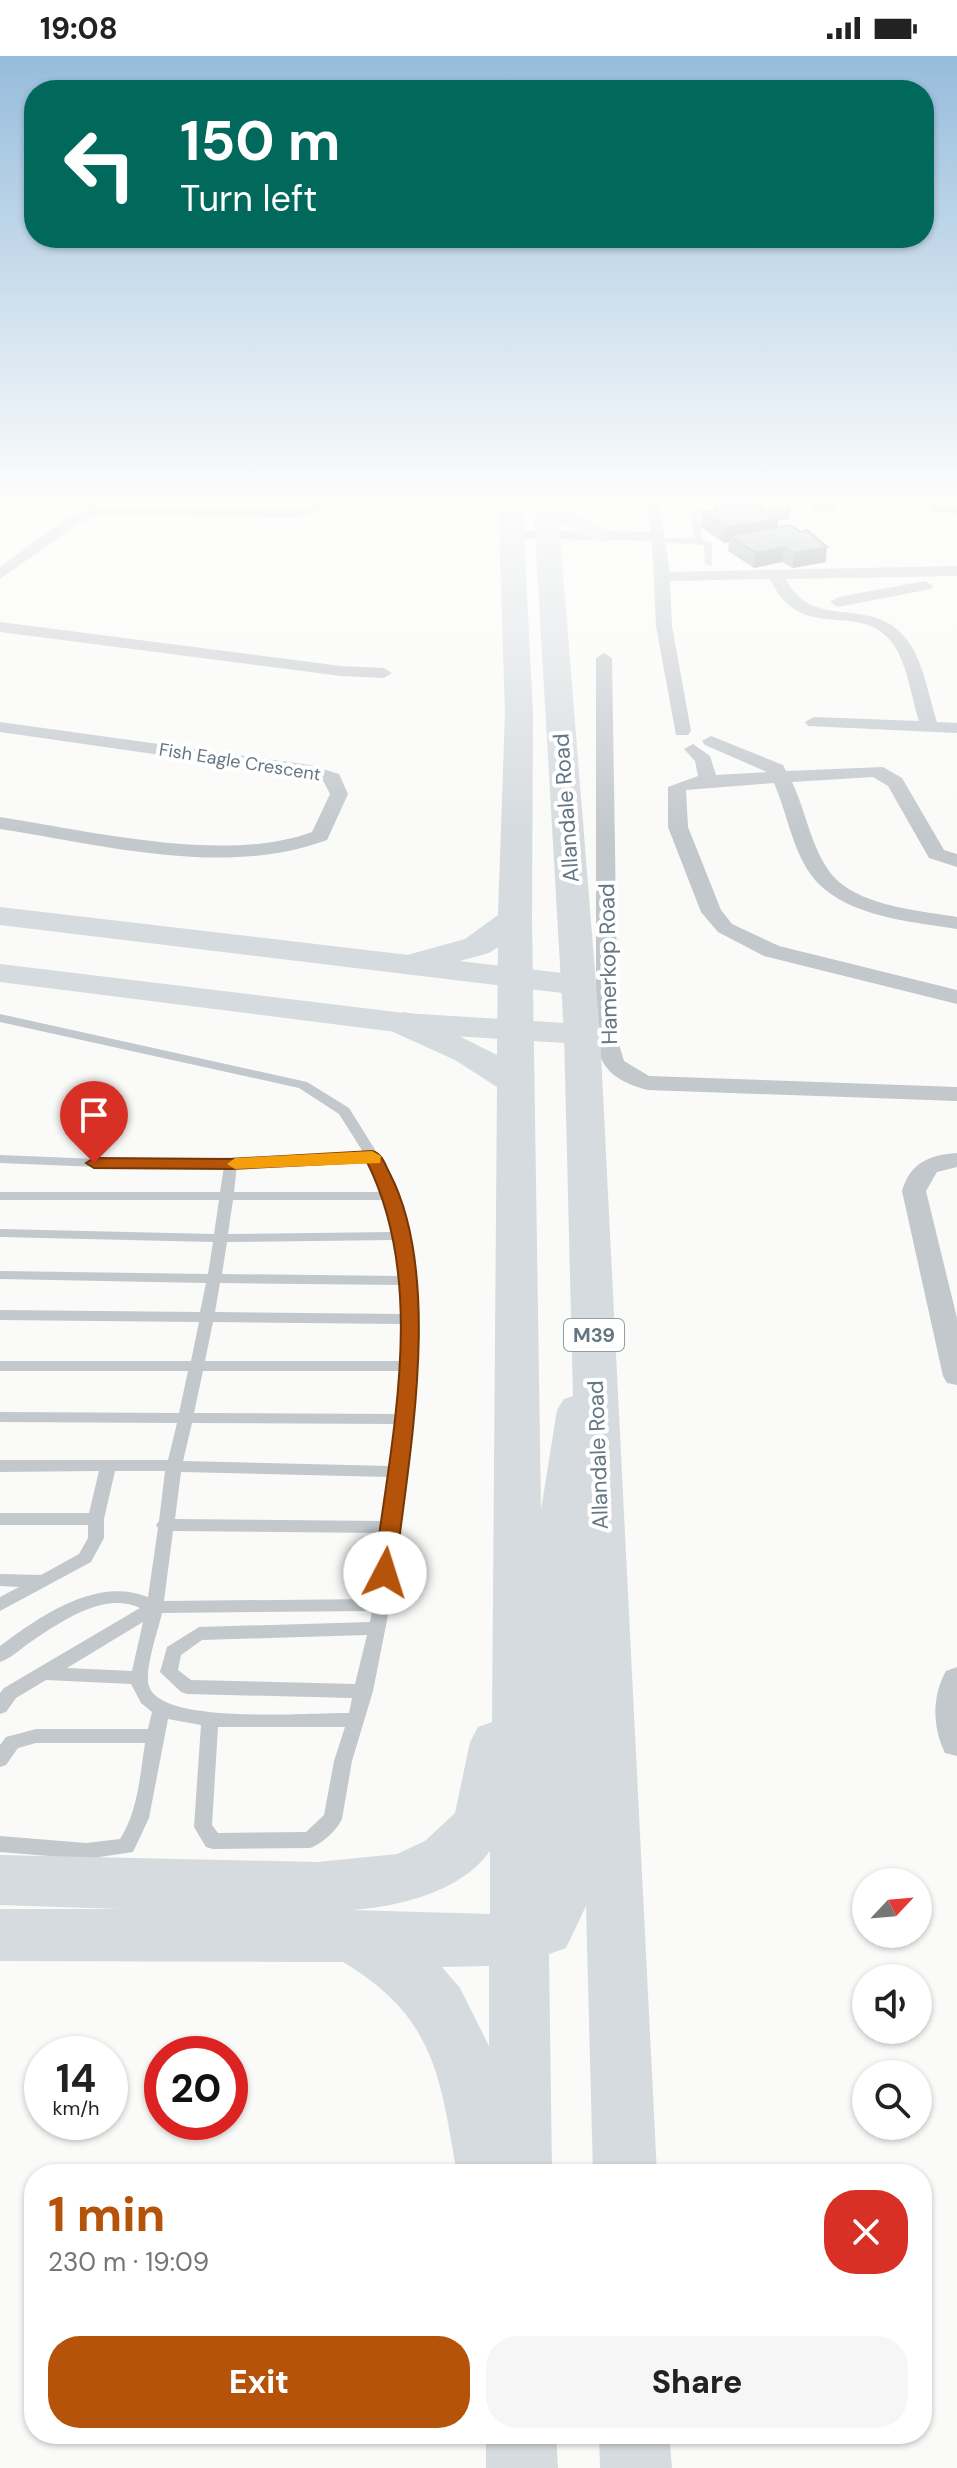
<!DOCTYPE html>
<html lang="en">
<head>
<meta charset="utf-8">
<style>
	:root { --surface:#fff; --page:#f6f6f6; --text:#222; --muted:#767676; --accent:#b45309 }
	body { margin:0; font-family:"DM Sans",sans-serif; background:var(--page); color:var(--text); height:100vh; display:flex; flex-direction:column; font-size:30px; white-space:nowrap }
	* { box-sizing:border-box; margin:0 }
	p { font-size:26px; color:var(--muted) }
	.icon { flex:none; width:44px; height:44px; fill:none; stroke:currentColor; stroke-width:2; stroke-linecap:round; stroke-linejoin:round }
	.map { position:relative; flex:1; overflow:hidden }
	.details { position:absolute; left:24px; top:2108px; width:908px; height:280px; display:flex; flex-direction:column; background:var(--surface); border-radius:32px; box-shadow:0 2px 6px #0004 }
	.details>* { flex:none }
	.banner { position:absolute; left:24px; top:24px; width:910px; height:168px; border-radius:32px; box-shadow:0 2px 6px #0004; background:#00695c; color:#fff; overflow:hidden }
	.needle { width:52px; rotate:64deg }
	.controls { position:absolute; left:852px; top:1812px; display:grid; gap:16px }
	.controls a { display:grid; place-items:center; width:80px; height:80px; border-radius:50%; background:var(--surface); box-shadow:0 2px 6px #0004; font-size:40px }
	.speed { position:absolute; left:24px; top:1980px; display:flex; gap:16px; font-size:40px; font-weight:700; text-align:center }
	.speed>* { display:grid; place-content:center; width:104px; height:104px; border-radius:50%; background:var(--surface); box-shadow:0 2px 6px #0004; line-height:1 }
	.speed small { font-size:20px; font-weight:400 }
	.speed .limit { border:12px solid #d22; background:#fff; color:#111 }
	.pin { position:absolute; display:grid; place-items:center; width:68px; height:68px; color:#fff; margin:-82px -34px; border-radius:50% 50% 50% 0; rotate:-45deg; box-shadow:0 0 8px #0007 }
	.pin .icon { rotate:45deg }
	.me { position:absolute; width:88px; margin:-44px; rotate:5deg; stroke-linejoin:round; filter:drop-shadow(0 0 6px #0008) }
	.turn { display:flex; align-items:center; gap:28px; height:168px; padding:0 24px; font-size:36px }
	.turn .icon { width:104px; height:104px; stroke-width:2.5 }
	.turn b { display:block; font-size:56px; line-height:68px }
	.round { display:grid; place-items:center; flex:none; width:84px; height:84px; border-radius:32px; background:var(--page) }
	.headline { display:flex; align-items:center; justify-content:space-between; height:136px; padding:0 24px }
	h1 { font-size:48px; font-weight:800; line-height:60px; color:var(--accent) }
	.button { display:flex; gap:16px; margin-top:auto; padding:16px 24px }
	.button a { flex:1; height:92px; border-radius:32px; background:var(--accent); color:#fff; font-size:32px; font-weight:800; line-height:92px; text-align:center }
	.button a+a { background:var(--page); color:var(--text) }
	.status { display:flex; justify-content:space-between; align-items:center; height:56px; padding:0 40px; background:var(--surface); direction:ltr }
	.status svg { height:22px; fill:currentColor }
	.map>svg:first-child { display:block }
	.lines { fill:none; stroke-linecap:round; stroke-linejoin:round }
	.lane { fill:#c3c8cc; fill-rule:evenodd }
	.street { fill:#c3c8cc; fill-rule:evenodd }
	.secondary { fill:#d6dbdf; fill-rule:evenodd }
	.primary { fill:#d6dbdf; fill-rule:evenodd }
	.wall { fill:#929a9f }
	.shaded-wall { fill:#777d82 }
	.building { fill:#aab3b9; stroke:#777d82; stroke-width:2 }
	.route { fill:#b45309; stroke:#753606; stroke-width:2 }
	.slow { fill:#f59e0b }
	.labels { text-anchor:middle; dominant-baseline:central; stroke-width:8; stroke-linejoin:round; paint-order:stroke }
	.far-street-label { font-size:18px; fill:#657683; stroke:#fff }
	.shield { fill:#fff; stroke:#939fa8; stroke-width:2 }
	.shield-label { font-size:20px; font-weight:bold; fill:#657683 }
	.street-label { font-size:22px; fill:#657683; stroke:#fff }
</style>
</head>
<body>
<div class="status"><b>19:08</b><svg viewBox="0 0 49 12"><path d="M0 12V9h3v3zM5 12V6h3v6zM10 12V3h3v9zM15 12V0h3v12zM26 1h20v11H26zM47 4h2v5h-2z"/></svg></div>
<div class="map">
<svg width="957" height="2412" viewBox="0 0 957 2412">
	<rect width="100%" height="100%" fill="#fafaf8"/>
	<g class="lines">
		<path class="lane" d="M689 441H697L702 483 712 487V510L705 508 704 489 660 486 656 484 660 482H694Z
			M0 958 307 1026 349 1052 379 1100 400 1140 414 1225 416 1263V1310L390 1549 373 1635 352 1705 342 1763C337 1774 322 1788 310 1792L213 1793 206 1791 194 1771 201 1669 168 1663 149 1762 133 1796 86 1803 0 1796V1780L86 1787 120 1783C138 1755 140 1719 145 1687H36L18 1692 6 1709 0 1711V1689L6 1681 36 1673H148L152 1656 141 1647 131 1628 46 1624 16 1642 6 1656 0 1658V1637L4 1632 140 1552C104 1535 61 1566 32 1585 21 1592 12 1602 0 1606V1590C40 1560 97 1520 148 1541L158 1472 156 1469 159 1465 165 1415H115L104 1463V1482L91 1506 0 1555V1541L19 1531 0 1530V1518L41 1519 79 1498 88 1482V1469H0V1457H89L99 1415 0 1416V1404H168L177 1367 0 1366V1356L179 1357 188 1315H0V1305H191L199 1266 0 1264V1254L200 1256 206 1227 0 1223V1215L208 1218 213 1186 0 1181V1173L214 1178 219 1144H0V1136H220L224 1110 147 1113 0 1107V1099L147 1105 363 1096 339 1058 299 1032 0 966ZM368 1104 384 1136H234L237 1109ZM233 1144H387L392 1176 228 1178ZM393 1184 399 1220 222 1218 227 1186ZM220 1227 400 1229 401 1258 215 1256ZM213 1266 401 1268V1305H205ZM203 1315H401L396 1358 194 1357ZM192 1367 395 1368 390 1410 183 1405ZM181 1416 389 1421 383 1465 175 1463ZM173 1475 382 1477 374 1543 164 1545ZM372 1555 370 1566 199 1571 167 1591 160 1616 181 1636 187 1638 352 1642 349 1657C313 1656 161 1670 149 1630 144 1614 158 1575 162 1557ZM143 1566 132 1615 67 1612ZM367 1579 355 1628 191 1624 178 1614 181 1599 202 1584ZM218 1671H345L334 1705 324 1759 306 1776 218 1777 212 1769Z"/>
		<path class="street" d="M56 441H77L99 450 292 454 310 450 314 441H328L321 456 292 462 99 458 76 469 0 523V511L66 463 85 454Z
			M644 441H658L670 516 957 510V520L786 523C811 575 868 540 903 579 923 600 928 639 937 666L957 667V677L808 670 805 666 814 661 919 665C911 641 907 604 890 584 855 544 801 589 770 523L670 525 672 570 691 675 688 679H676L656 570 652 485 510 482 503 478 510 474 651 476Z
			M925 525 933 530 931 533 838 551 830 546 838 541Z
			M0 566 341 610 384 612 392 617 384 622 341 620 0 576Z
			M604 597 612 602 618 985 624 1005 649 1020 957 1031V1045L648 1034C620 1027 600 1015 596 985V602Z
			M0 666 310 709 339 718 348 738 327 784C225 822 104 789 0 773V761C90 775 226 808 312 776L330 738 324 726 307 720 0 676Z
			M711 680 783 709 786 715 883 711 902 722 944 794 957 798V811L929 802 888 730 873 721 792 726C805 753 810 786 827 812 851 850 917 854 957 861V873C907 865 836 860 807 813 791 787 786 754 774 727L686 734 688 771 721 854 732 868 779 890 957 934V948L764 900 718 876 701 856 668 771V731L698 720 695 705 684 693 693 688 710 700 716 719 767 716 705 689 702 685Z
			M957 1097V1111L937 1116 926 1135 957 1262V1329L947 1327 943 1320 902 1135C910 1107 929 1099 957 1097Z
			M957 1611V1700L945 1697C932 1670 932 1640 946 1615Z"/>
		<path class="secondary" d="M0 851 579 919 590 922 595 929 590 936 579 939 0 869Z
			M0 908 404 957 582 968 594 971 598 978 594 985 582 988 404 977 0 926Z"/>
		<path class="primary" d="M498 441H522L533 656 532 863 541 1454 557 1354 564 1343 573 1340 564 978 533 441H557V447L615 480 603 487 559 467 600 978 657 2118H593L586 1850 566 1892 549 1898 552 2118H457C440 2020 435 1961 343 1906L0 1905V1853H122L0 1849V1799L318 1806 397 1798 425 1785 455 1757 470 1686 478 1671 492 1666 497 1031 455 1004 391 975 386 967 391 959 404 956 417 959 497 999 498 891 489 897 412 918 400 915 395 908 400 901 465 883 498 859 505 656ZM490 1795V1858L351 1854C398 1851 461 1836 490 1795ZM489 1910V1990L460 1932 442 1911Z
			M486 2378H556L558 2412H486Z
			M599 2378H669L672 2412H600Z"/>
	</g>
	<path class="wall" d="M714 441H742L769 458 766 441H787L790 454 789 464 778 463 777 472 826 506 793 512 782 506 754 512 728 495 729 486 724 487 701 471 702 456 714 454Z
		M812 441H833L834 446 833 456 815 455Z
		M856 441H877V448L858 447Z
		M890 441H928L927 446 905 450Z
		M932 441H957V457H948L931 455Z"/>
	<path class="shaded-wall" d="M906 441H928L927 446 905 450Z
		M778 463 777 478 729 480V486L724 487 725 472Z
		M784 491 782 506 754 512 756 497Z
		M827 491 826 506 793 512 794 497Z"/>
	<path class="building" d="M716 441H742V443L716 442Z
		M769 441H787L790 454 771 453Z
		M815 441H833L834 446H816Z
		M932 441H957V447L932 445Z
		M715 442 761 443 763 454 778 463 725 472 702 456 717 454Z
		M790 469 801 476 807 474 827 491 794 497 784 491 756 497 729 480Z"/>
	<linearGradient id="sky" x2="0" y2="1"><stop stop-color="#96bcdc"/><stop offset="0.57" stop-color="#fdfdfc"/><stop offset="1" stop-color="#fdfdfc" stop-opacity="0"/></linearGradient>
	<rect width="957" height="779" fill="url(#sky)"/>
	<path class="route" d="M372 1095C383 1098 385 1109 390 1118 444 1223 408 1403 395 1517L385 1525 374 1517C390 1386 429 1230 367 1106L231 1113 94 1112 86 1107 94 1102 231 1103Z"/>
	<path class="slow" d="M372 1095 381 1100 380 1107 235 1113 227 1108 235 1102Z"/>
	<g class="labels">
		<g class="far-street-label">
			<text transform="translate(240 706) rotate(9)">Fish Eagle Crescent</text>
		</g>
		<rect class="shield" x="564" y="1263" width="60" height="32" rx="6"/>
		<g class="shield-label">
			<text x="594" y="1279">M39</text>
		</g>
		<g class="street-label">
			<text transform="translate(566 752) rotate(-94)">Allandale Road</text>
			<text transform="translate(608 908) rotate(-91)">Hamerkop Road</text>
			<text transform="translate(598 1399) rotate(-92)">Allandale Road</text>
		</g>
	</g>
</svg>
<div class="controls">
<a><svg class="needle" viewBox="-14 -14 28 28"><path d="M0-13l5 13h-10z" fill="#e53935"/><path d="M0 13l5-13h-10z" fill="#767676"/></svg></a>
<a><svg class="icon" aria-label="sound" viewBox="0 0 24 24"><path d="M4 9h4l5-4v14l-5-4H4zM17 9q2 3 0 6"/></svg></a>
<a><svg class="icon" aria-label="search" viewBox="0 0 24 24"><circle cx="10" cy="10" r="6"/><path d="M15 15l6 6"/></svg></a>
</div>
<div class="speed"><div>14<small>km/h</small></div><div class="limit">20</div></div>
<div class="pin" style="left:94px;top:1107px;background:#d93025"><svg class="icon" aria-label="arrive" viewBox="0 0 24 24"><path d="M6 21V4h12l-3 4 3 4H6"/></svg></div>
<svg class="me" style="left:385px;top:1517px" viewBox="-20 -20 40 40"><circle r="19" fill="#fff"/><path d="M0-13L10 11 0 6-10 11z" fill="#b45309"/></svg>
<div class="banner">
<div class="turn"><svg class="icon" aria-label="left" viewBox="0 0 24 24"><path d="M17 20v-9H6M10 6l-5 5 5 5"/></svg><div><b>150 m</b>Turn left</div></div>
</div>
<section class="details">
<div class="headline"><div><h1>1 min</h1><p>230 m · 19:09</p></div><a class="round" style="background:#d93025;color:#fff"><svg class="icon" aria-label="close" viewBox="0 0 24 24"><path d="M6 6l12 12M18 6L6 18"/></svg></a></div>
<div class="button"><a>Exit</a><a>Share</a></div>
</section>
</div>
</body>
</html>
